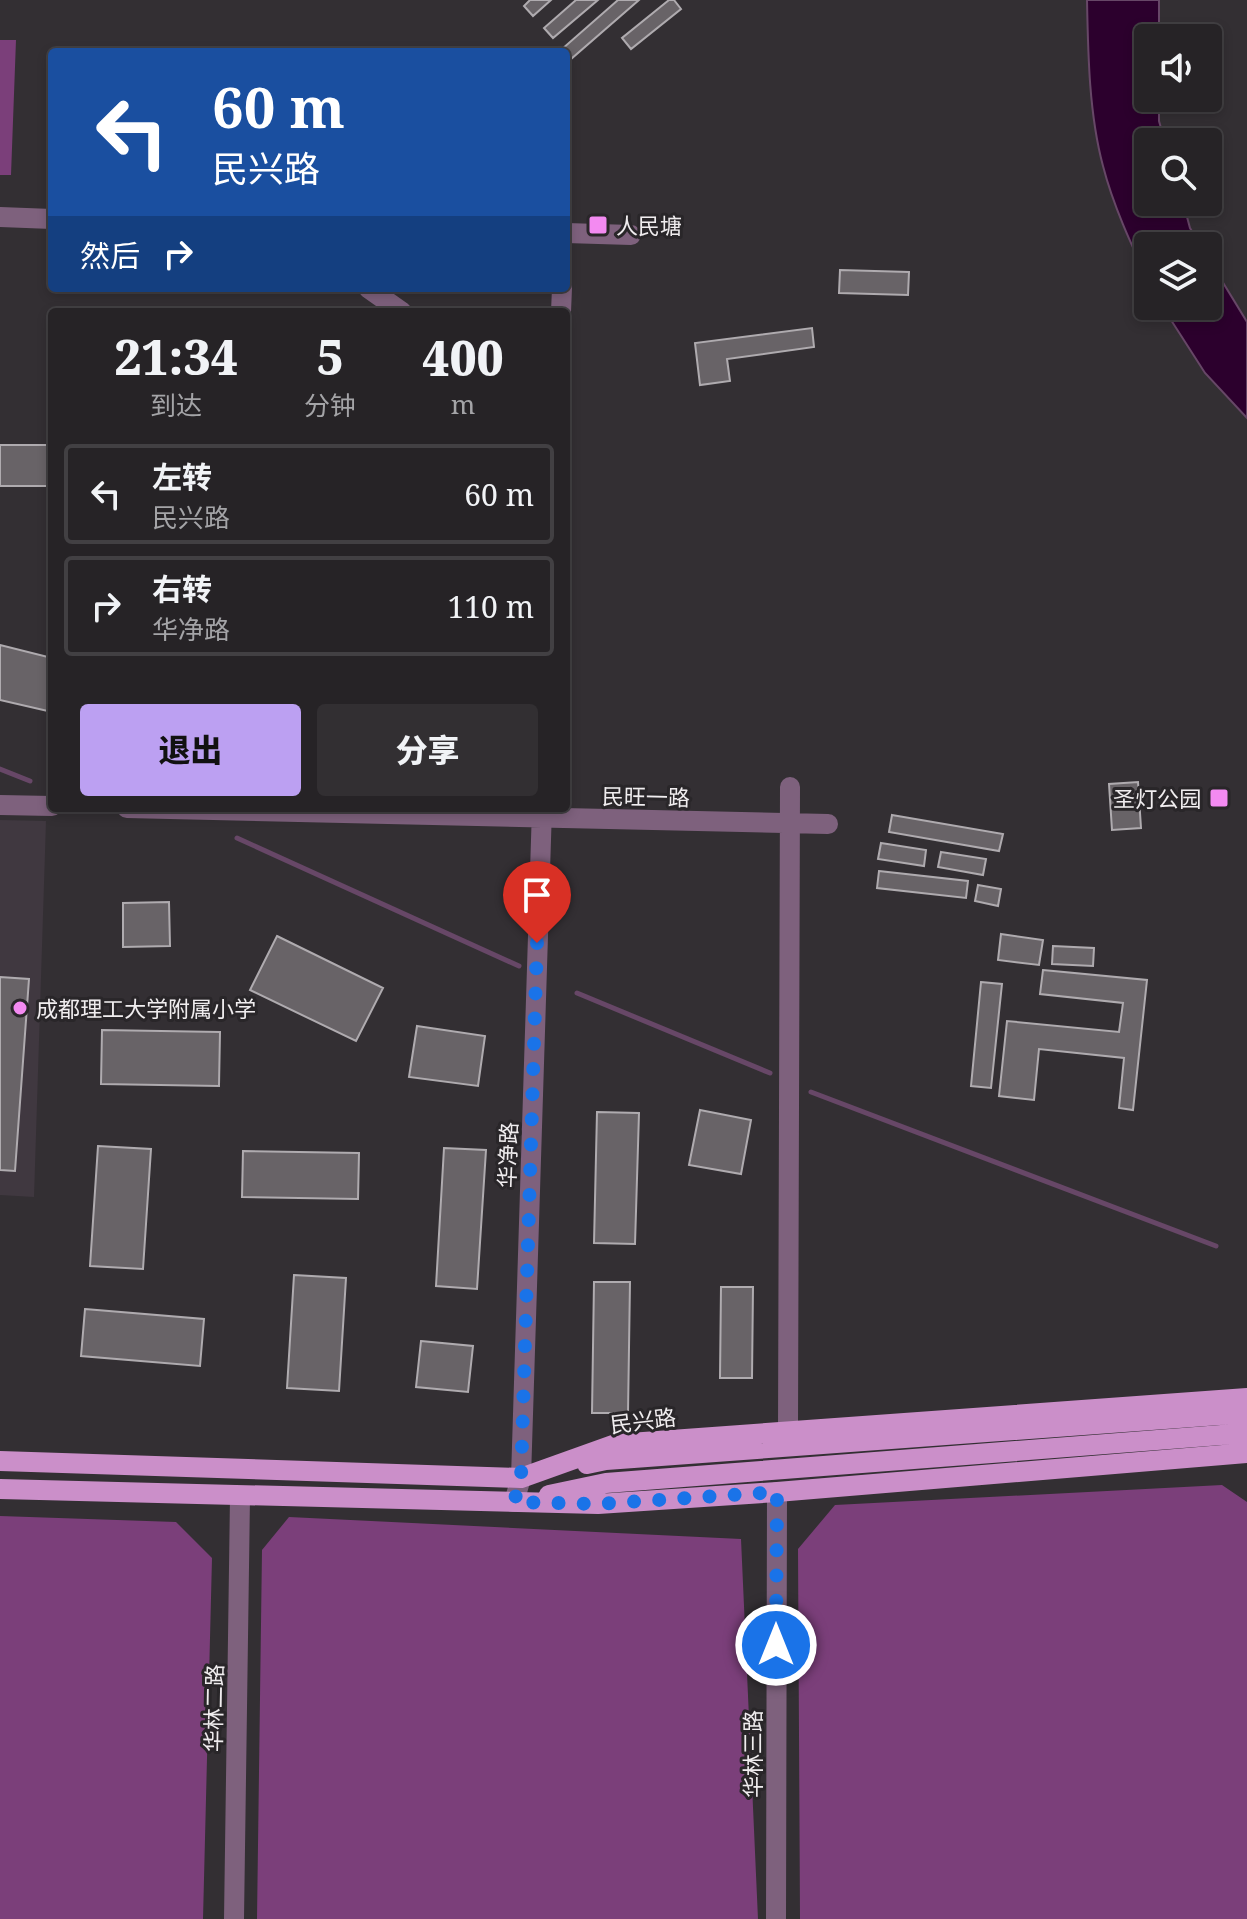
<!DOCTYPE html>
<html lang="zh">
<head>
<meta charset="utf-8">
<style>
	:root { --surface:#262326; --page:#322f32; --text:#f1f3f6; --muted:#a4a4a7; --line:#424043; --accent:#bca0f2 }
	body { margin:0; font-family:"Noto Serif","Noto Sans SC",serif; background:var(--page); color:var(--text); height:100vh; display:flex; flex-direction:column; font-size:30px; white-space:nowrap }
	* { box-sizing:border-box; margin:0 }
	p { font-size:26px; color:var(--muted) }
	.icon { flex:none; width:44px; height:44px; fill:none; stroke:currentColor; stroke-width:2; stroke-linecap:round; stroke-linejoin:round }
	.map { position:relative; flex:1; overflow:hidden }
	.sheet { position:absolute; left:48px; top:308px; width:522px; height:504px; display:flex; flex-direction:column; background:var(--surface); border-radius:8px; box-shadow:0 4px 12px #0003,0 0 0 2px var(--line) }
	.sheet>* { flex:none }
	.top-card { position:absolute; left:48px; top:48px; width:522px; height:244px; border-radius:8px; box-shadow:0 4px 12px #0003,0 0 0 2px var(--line); background:#1a4fa0; color:#fff; overflow:hidden }
	.fabs { position:absolute; left:1134px; top:24px; display:grid; gap:16px }
	.fabs a { display:grid; place-items:center; width:88px; height:88px; border-radius:8px; background:var(--surface); box-shadow:0 4px 12px #0003,0 0 0 2px var(--line); font-size:40px }
	.pin { position:absolute; display:grid; place-items:center; width:68px; height:68px; color:#fff; margin:-82px -34px; border-radius:50% 50% 50% 0; rotate:-45deg; box-shadow:0 0 8px #0007 }
	.pin .icon { rotate:45deg }
	.me { position:absolute; width:88px; margin:-44px; rotate:0deg; stroke-linejoin:round; filter:drop-shadow(0 0 6px #0008) }
	.turn { display:flex; align-items:center; gap:28px; height:168px; padding:0 32px; font-size:36px }
	.turn .icon { width:104px; height:104px; stroke-width:2.5 }
	.turn b { display:block; font-size:56px; line-height:68px }
	.then { display:flex; align-items:center; height:76px; padding:0 32px; background:#0003; gap:16px; font-size:30px }
	.eta { display:flex; justify-content:space-evenly; align-items:center; height:136px; text-align:center }
	.eta b { font-size:48px; font-weight:800; line-height:56px }
	.primary-button { display:flex; gap:16px; margin-top:auto; padding:16px 32px }
	.primary-button a { flex:1; height:92px; border-radius:8px; background:var(--accent); color:#111; font-size:32px; font-weight:800; line-height:92px; text-align:center }
	.primary-button a+a { background:var(--page); color:var(--text) }
	ul { padding:0; list-style:none }
	li { display:flex; align-items:center; gap:24px; height:100px; margin:0 16px 12px; padding:0 16px; border:4px solid var(--line); border-radius:8px }
	li div { flex:1 }
	li b { display:block; font-size:30px }
	li em { font-style:normal }
	.map>svg:first-child { display:block }
	.built { fill:#403840 }
	.green { fill:#7b3f7a }
	.water { fill:#2c002d; stroke:#674767; stroke-width:2 }
	.lines { fill:none; stroke-linecap:round; stroke-linejoin:round }
	.stream { stroke:#674767; stroke-width:5 }
	.building { fill:#686367; stroke:#afabaf; stroke-width:2 }
	.minor { stroke:#7e617d; stroke-width:20 }
	.major { stroke:#cb8fc9; stroke-width:20 }
	.route { stroke:#1a73e8; stroke-width:14; stroke-dasharray:0 25.2 }
	.poi-dot { fill:#f38af1; stroke:#292629; stroke-width:3 }
	.labels { text-anchor:middle; dominant-baseline:central; stroke-width:6; stroke-linejoin:round; paint-order:stroke }
	.poi-label { font-size:22px; fill:#f0edef; stroke:#292629; text-anchor:start }
	.street-label { font-size:22px; fill:#f0edef; stroke:#292629 }
</style>
</head>
<body>
<div class="map">
<svg width="1247" height="1919" viewBox="0 0 1247 1919">
	<rect width="100%" height="100%" fill="#332f33"/>
	<path class="built" d="M0 820 46 821 34 1197 0 1195Z"/>
	<path class="green" d="M0 40H16L11 175H0Z
		M1222 1485 1247 1502V1919H800L798 1549 835 1505Z
		M0 1516 176 1522 212 1558 203 1919H0Z
		M289 1517 741 1539 758 1919H257L262 1550Z"/>
	<path class="water" d="M1087 0H1159V38H1148V98H1159V121L1165 142H1148V202H1183L1190 228 1201 246H1148V280C1131 244 1113 205 1103 166 1089 114 1088 53 1087 0Z
		M1208 258 1247 322V418L1205 373 1162 306H1208Z"/>
	<g class="lines">
		<path class="stream" d="M0 769 30 781
			M237 838 519 966
			M577 993 770 1073
			M811 1092 1216 1246"/>
	</g>
	<path class="building" d="M530 0H551L533 16 524 6Z
		M576 0H598L553 38 544 28Z
		M618 0H639L571 59 562 49Z
		M669 0H674L681 9 631 49 622 38Z
		M840 270 909 272 908 295 839 293Z
		M812 328 814 347 727 359 730 381 700 385 695 343Z
		M0 445H52V486H0Z
		M0 645 52 658V712L0 700Z
		M1138 782 1141 828 1112 830 1109 784Z
		M892 815 1003 834 999 851 889 832Z
		M881 843 926 850 924 866 878 859Z
		M941 852 986 859 983 875 938 867Z
		M879 871 968 881 966 898 877 888Z
		M978 885 1001 889 998 906 975 901Z
		M169 902 170 946 123 947V903Z
		M1001 934 1043 940 1039 965 998 960Z
		M277 936 383 988 356 1041 250 990Z
		M1053 946 1094 948 1093 966 1052 964Z
		M1043 970 1147 980 1133 1110 1119 1108 1124 1058 1039 1049 1034 1100 999 1096 1007 1021 1119 1032 1123 1003 1040 994Z
		M0 977 29 979 15 1171 0 1170Z
		M981 982 1002 984 991 1088 971 1086Z
		M417 1026 485 1036 478 1086 409 1077Z
		M102 1030 220 1032 219 1086 101 1084Z
		M700 1110 751 1120 741 1174 689 1165Z
		M597 1112 639 1113 635 1244 594 1243Z
		M98 1146 151 1149 143 1269 90 1266Z
		M444 1148 486 1150 477 1289 436 1286Z
		M243 1151 359 1153 358 1199 242 1197Z
		M294 1275 346 1278 339 1391 287 1388Z
		M594 1282H630L628 1413H592Z
		M721 1287H753L752 1378H720Z
		M85 1309 204 1319 200 1366 81 1356Z
		M421 1341 473 1346 468 1392 416 1387Z"/>
	<g class="lines">
		<path class="minor" d="M0 217 52 219
			M566 233 631 235
			M368 288 402 312
			M561 312 562 288
			M0 805 52 806
			M127 808 828 824
			M788 1431 790 787
			M514 1502 521 1478 542 808
			M234 1919 240 1497
			M776 1919 777 1492"/>
		<path class="major" d="M0 1461 521 1478 616 1444 1247 1398
			M587 1464 606 1460 1247 1413
			M0 1489 598 1504 777 1492 1247 1453
			M549 1495 606 1483 1247 1433"/>
	</g>
	<g class="lines">
		<path class="route" d="M537 943 521 1478 514 1502 598 1504 777 1492 776 1645"/>
	</g>
	<g class="poi-dot">
		<rect x="588" y="215" width="20" height="20" rx="4"/>
		<rect x="1209" y="788" width="20" height="20" rx="4"/>
		<circle cx="20" cy="1008" r="8"/>
	</g>
	<g class="labels">
		<g class="poi-label">
			<text x="616" y="225">人民塘</text>
			<text x="1201" y="798" text-anchor="end">圣灯公园</text>
			<text x="36" y="1008">成都理工大学附属小学</text>
		</g>
		<g class="street-label">
			<text transform="translate(646 796) rotate(1)">民旺一路</text>
			<text transform="translate(507 1155) rotate(-88)">华净路</text>
			<text transform="translate(643 1420) rotate(-7)">民兴路</text>
			<text transform="translate(213 1708) rotate(-89)">华林二路</text>
			<text transform="translate(752 1754) rotate(-90)">华林三路</text>
		</g>
	</g>
</svg>
<div class="fabs">
<a><svg class="icon" aria-label="sound" viewBox="0 0 24 24"><path d="M4 9h4l5-4v14l-5-4H4zM17 9q2 3 0 6"/></svg></a>
<a><svg class="icon" aria-label="search" viewBox="0 0 24 24"><circle cx="10" cy="10" r="6"/><path d="M15 15l6 6"/></svg></a>
<a><svg class="icon" aria-label="layers" viewBox="0 0 24 24"><path d="M12 4l9 5-9 5-9-5zM3 14l9 5 9-5"/></svg></a>
</div>
<div class="pin" style="left:537px;top:943px;background:#d93025"><svg class="icon" aria-label="arrive" viewBox="0 0 24 24"><path d="M6 21V4h12l-3 4 3 4H6"/></svg></div>
<svg class="me" style="left:776px;top:1645px" viewBox="-20 -20 40 40"><circle r="17" fill="#1a73e8" stroke="#fff" stroke-width="3"/><path d="M0-11L8 9 0 5-8 9z" fill="#fff"/></svg>
<div class="top-card">
<div class="turn"><svg class="icon" aria-label="left" viewBox="0 0 24 24"><path d="M17 20v-9H6M10 6l-5 5 5 5"/></svg><div><b>60 m</b>民兴路</div></div>
<div class="then">然后<svg class="icon" aria-label="right" viewBox="0 0 24 24"><path d="M7 20v-9h11M14 6l5 5-5 5"/></svg></div>
</div>
<section class="sheet">
<div class="eta">
<div><b>21:34</b><p>到达</p></div>
<div><b>5</b><p>分钟</p></div>
<div><b>400</b><p>m</p></div>
</div>
<ul>
<li><svg class="icon" aria-label="left" viewBox="0 0 24 24"><path d="M17 20v-9H6M10 6l-5 5 5 5"/></svg><div><b>左转</b><p>民兴路</p></div><em>60 m</em></li>
<li><svg class="icon" aria-label="right" viewBox="0 0 24 24"><path d="M7 20v-9h11M14 6l5 5-5 5"/></svg><div><b>右转</b><p>华净路</p></div><em>110 m</em></li>
</ul>
<div class="primary-button"><a>退出</a><a>分享</a></div>
</section>
</div>
</body>
</html>
